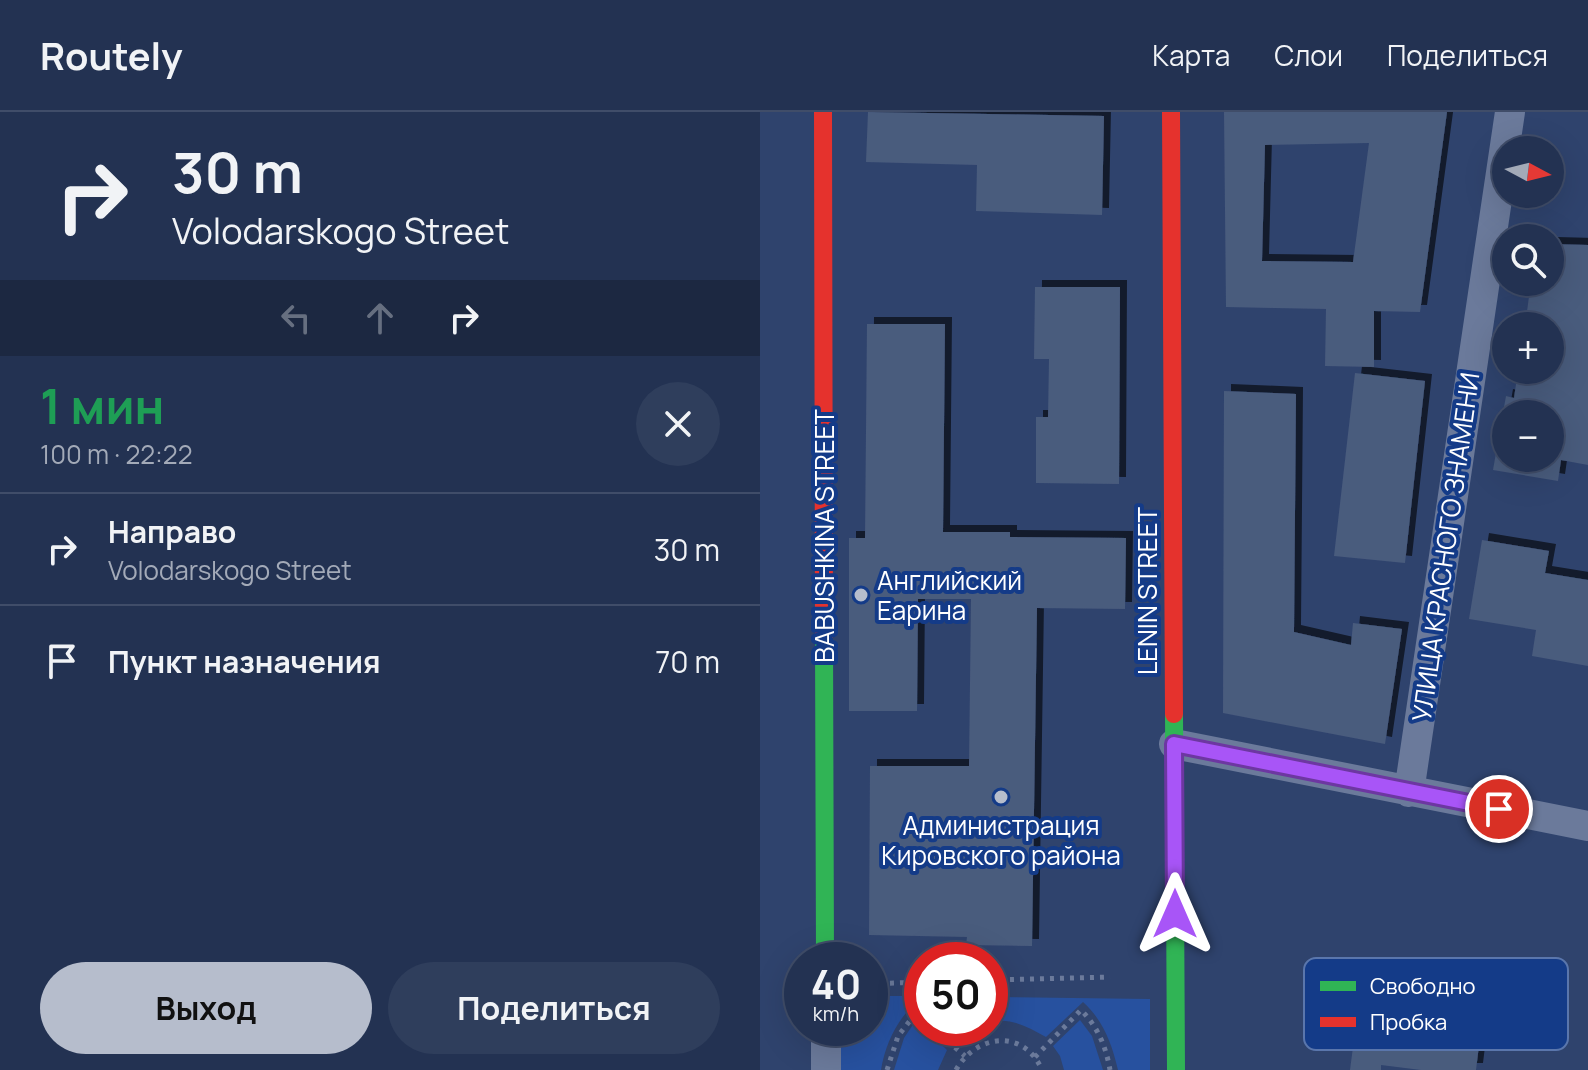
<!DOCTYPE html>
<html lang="ru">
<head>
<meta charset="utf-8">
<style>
	:root { --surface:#233252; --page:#2f3e5c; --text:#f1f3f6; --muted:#a3aab8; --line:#404d69; --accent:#b6bdcc }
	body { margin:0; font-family:Manrope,sans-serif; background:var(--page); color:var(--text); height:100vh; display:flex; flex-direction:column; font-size:30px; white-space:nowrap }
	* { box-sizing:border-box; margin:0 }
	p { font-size:26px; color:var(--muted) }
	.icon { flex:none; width:44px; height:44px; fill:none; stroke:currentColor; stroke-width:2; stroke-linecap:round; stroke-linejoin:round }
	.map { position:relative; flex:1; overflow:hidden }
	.sheet { display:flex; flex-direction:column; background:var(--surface); width:760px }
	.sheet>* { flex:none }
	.top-card { background:#233252; color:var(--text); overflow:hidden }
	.needle { width:52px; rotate:97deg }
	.fabs { position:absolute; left:732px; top:24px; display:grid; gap:16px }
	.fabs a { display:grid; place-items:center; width:72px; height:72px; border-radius:50%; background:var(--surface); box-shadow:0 8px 32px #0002,0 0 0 2px var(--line); font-size:40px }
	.speed { position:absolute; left:24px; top:830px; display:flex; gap:16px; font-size:40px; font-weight:700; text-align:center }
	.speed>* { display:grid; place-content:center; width:104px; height:104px; border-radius:50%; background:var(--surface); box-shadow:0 8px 32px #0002,0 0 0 2px var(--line); line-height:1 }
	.speed small { font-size:20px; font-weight:400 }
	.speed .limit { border:12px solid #d22; background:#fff; color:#111 }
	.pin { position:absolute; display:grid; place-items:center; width:68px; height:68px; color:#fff; margin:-34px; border:4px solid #fff; border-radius:50%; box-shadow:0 2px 8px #0007 }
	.me { position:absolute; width:88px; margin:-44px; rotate:0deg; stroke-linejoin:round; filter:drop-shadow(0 0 6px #0008) }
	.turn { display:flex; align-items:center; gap:28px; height:168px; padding:0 40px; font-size:36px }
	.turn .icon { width:104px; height:104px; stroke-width:2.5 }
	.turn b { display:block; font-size:56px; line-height:68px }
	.lanes { display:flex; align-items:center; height:76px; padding:0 40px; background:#0003; justify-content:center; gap:40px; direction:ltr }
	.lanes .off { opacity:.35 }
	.round { display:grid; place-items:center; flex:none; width:84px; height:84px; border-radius:42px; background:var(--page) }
	.summary { display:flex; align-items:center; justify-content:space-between; height:136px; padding:0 40px }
	h1 { font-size:48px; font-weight:700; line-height:60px; color:#1e9e55 }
	.primary-button { display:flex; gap:16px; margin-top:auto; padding:16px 40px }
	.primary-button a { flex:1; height:92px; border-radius:48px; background:var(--accent); color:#111; font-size:32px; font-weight:700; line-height:92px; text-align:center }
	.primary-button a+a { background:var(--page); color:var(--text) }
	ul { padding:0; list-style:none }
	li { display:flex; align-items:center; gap:24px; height:112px; padding:0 40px; border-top:2px solid var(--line) }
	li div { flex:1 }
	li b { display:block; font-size:30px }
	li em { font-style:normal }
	header { display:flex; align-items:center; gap:48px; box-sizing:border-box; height:112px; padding:0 40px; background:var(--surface); border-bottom:2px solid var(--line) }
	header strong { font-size:38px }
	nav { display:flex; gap:44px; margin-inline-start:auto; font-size:28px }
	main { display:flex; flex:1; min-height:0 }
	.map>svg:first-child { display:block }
	.green { fill:#27519f }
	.building { fill:#495b7d; fill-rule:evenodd; filter:url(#shadow) }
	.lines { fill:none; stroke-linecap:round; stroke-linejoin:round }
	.path { stroke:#6b7a9b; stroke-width:5; stroke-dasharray:4 6; stroke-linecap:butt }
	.street { stroke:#6b7a9b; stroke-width:30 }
	.fast { stroke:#30b455; stroke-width:18 }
	.jam { stroke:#e5322d; stroke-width:18 }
	.route-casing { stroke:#6d37a1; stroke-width:20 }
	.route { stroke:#a855f7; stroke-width:14 }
	.poi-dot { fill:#b6bdcc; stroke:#143b88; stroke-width:3 }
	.labels { text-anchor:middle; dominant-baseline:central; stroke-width:8; stroke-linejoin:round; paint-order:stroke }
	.street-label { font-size:26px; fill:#fff; stroke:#143b88 }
	.poi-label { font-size:26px; fill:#fff; stroke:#143b88; text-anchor:start }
	.key { fill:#143b88; stroke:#5a76ac; stroke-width:2 }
	.key-label { font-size:22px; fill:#fff }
</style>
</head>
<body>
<header>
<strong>Routely</strong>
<nav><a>Карта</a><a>Слои</a><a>Поделиться</a></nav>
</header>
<main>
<section class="sheet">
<div class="top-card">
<div class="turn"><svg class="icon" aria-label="right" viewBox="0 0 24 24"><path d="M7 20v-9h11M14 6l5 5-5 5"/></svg><div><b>30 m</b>Volodarskogo Street</div></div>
<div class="lanes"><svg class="icon off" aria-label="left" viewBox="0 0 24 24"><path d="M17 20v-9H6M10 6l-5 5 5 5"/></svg><svg class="icon off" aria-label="ahead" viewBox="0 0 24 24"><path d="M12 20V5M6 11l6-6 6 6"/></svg><svg class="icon" aria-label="right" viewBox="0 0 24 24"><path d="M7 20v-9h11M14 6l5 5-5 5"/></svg></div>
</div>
<div class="summary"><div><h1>1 мин</h1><p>100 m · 22:22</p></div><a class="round"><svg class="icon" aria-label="close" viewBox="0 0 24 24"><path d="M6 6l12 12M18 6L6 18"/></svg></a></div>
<ul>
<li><svg class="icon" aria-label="right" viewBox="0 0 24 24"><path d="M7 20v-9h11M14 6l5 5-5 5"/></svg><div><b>Направо</b><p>Volodarskogo Street</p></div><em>30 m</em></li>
<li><svg class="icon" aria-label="arrive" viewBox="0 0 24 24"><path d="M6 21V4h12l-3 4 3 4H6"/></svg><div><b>Пункт назначения</b></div><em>70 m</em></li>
</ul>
<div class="primary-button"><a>Выход</a><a>Поделиться</a></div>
</section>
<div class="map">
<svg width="828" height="958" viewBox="0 0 828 958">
	<defs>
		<filter id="shadow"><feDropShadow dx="7" dy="-7" stdDeviation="0" flood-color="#0009"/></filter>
	</defs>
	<rect width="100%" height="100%" fill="#2f436d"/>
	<path class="green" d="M110 884H162V899L154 892C136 910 125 933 121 958H78V916H110Z
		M230 885 390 887V958H358C352 932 343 908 323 890L286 925C268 915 251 905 230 910Z
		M156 908 187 938 178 958H134L144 926Z
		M320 908 332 924 343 958H304L300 944 293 934Z"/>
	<path class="building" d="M108 0 344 4 342 103 216 99 217 53 106 50Z
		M464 0H687L660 200 614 199V255L565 254 566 197 466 195ZM609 31 593 150 502 149 505 33Z
		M790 132 828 133V353L801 348 798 369 733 358 746 284 754 286 758 258H790V214H765L771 170H790ZM746 302H790V346H746Z
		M275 175H360L359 372 276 371V305H288L289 247H274Z
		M107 212H185L183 420H250V425L366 426 365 497 277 496 272 834 206 833 207 825 109 823 110 654H209L211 487H158L157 599H89V426H105Z
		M595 261 665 269 645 451 574 444Z
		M464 279 536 282 534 520 591 533 593 511 642 517 625 632 463 601Z
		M722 428 789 439 785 461 828 468V554L772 544 776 518 709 507Z
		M601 874 631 878 630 889 723 901 716 958H661L621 953V958H590Z"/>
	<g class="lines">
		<path class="path" d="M230 868 350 865
			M110 872 162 870
			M172 916 205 944
			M275 945 321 898C338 915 346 935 350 958
			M127 958 138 924 156 901 162 906
			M196 958C216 922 264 916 282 958"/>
		<path class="street" d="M414 632 828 714
			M649 680 750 0
			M66 916V958"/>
		<path class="fast" d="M64 525 65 848
			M414 602 416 958"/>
		<path class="jam" d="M63 0 64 525
			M411 0 414 602"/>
	</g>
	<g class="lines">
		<g class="route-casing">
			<path id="route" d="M415 802 414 632 739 697"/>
		</g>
		<use href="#route" class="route"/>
	</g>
	<g class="poi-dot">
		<circle cx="101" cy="483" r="8"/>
		<circle cx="241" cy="685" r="8"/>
	</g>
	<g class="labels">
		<g class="street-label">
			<text transform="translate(64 424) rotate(-90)">BABUSHKINA STREET</text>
			<text transform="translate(685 435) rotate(-82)">УЛИЦА КРАСНОГО ЗНАМЕНИ</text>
			<text transform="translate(387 479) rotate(-90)">LENIN STREET</text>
		</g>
		<g class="poi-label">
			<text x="117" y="468">Английский<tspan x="117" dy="30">Еарина</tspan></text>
			<text x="241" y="713" text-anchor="middle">Администрация<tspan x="241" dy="30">Кировского района</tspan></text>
		</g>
	</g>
	<rect x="544" y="846" width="264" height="92" rx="12" class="key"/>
	<rect x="560" y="869" width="36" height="10" fill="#30b455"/>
	<rect x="560" y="905" width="36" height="10" fill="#e5322d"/>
	<g class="key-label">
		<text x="610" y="882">Свободно</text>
		<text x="610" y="918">Пробка</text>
	</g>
</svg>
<div class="fabs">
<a><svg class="needle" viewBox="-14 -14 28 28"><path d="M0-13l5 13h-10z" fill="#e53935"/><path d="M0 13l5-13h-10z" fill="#a3aab8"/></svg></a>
<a><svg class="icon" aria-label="search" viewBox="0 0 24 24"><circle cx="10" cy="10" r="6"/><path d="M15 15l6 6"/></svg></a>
<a>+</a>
<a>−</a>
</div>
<div class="speed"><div>40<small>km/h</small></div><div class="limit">50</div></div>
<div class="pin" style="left:739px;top:697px;background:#d93025"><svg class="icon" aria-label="arrive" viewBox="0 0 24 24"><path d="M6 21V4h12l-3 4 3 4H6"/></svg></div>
<svg class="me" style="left:415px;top:802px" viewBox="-20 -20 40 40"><path d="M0-17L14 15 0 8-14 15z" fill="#a855f7" stroke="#fff" stroke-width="4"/></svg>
</div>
</main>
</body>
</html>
